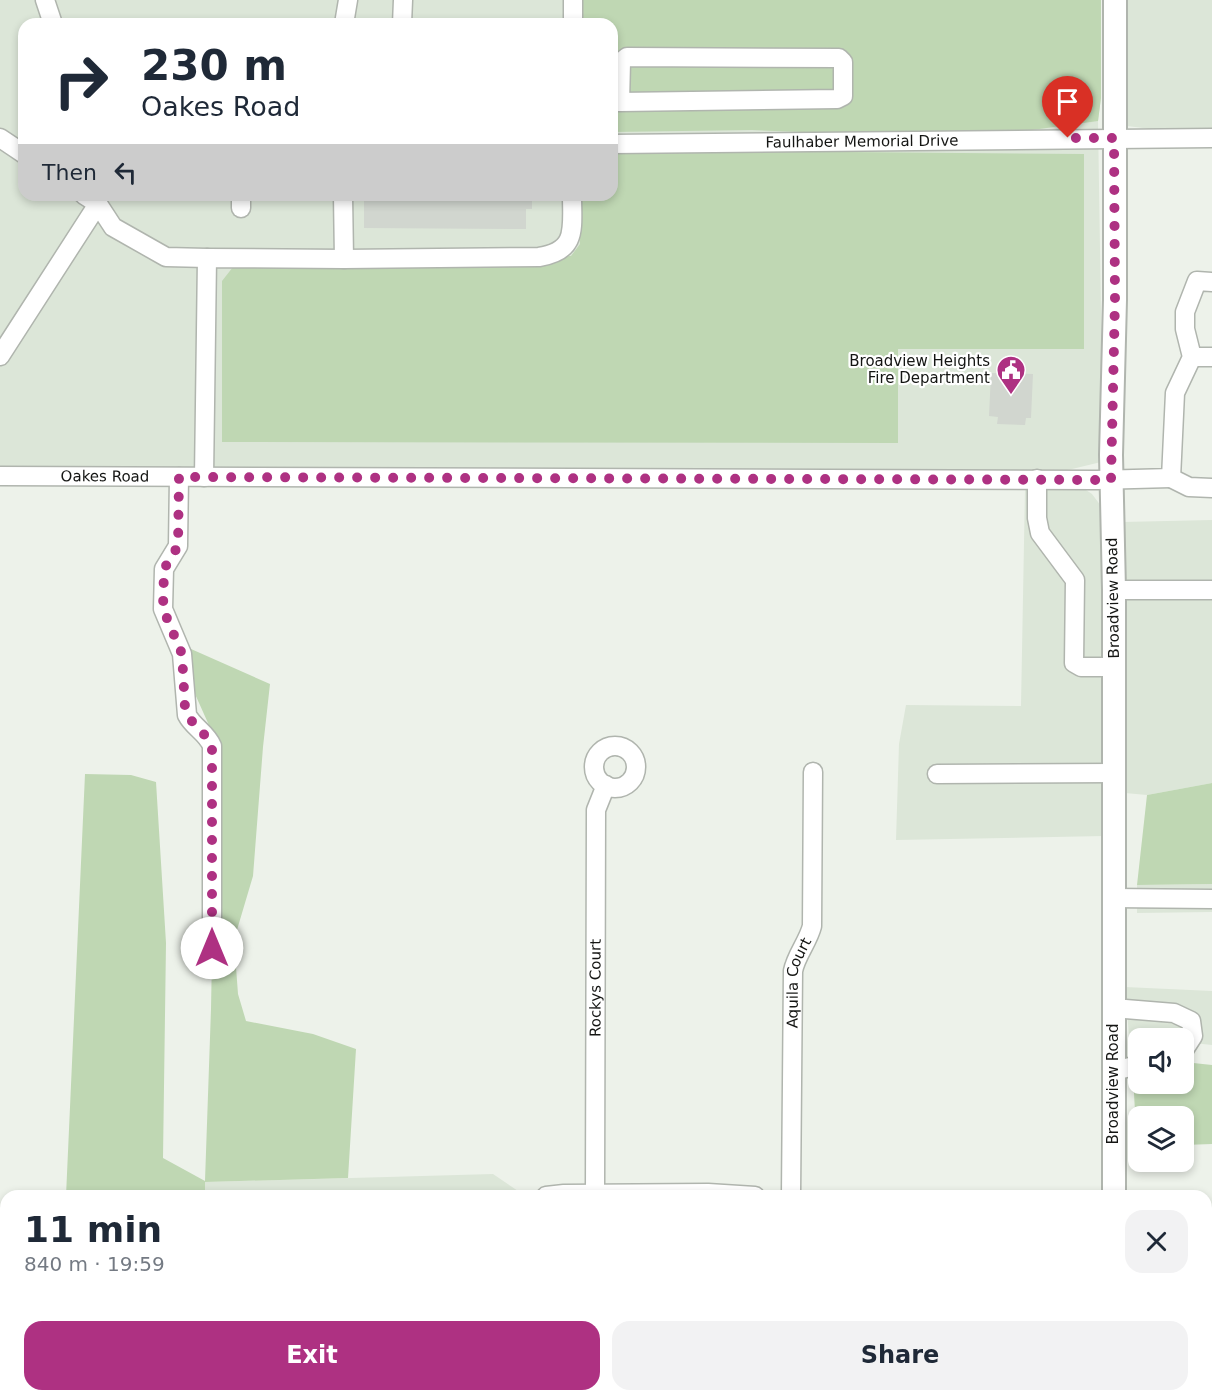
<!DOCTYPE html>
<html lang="en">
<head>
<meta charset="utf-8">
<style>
	:root { --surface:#fff; --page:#f2f2f3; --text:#1f2937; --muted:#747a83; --accent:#ae3182 }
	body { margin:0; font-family:"DejaVu Sans",sans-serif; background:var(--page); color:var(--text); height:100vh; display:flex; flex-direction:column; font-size:22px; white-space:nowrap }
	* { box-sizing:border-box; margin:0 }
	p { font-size:20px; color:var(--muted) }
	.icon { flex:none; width:33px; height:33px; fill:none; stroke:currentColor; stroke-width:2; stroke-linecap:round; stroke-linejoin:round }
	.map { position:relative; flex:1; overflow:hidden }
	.panel { position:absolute; left:0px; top:1190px; width:1212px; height:212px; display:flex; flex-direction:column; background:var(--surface); border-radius:18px 18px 0 0; box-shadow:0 3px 9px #0003 }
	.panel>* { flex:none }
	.banner { position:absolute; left:18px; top:18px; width:600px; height:183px; border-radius:18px; box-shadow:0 3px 9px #0003; background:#fff; color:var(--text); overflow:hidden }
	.fabs { position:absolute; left:1128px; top:1028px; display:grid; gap:12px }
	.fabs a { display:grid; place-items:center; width:66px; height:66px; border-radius:12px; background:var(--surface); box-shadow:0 3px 9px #0003; font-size:30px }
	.pin { position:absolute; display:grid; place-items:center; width:51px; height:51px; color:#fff; margin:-62px -26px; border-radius:50% 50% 50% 0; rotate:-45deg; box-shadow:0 0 6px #0007 }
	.pin .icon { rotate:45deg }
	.me { position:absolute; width:66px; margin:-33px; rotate:0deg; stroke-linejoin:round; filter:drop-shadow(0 0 4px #0008) }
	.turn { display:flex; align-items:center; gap:21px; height:126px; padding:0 24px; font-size:27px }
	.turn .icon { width:78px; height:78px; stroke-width:2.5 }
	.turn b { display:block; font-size:42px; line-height:51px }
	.then { display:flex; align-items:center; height:57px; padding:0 24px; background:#0003; gap:12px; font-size:22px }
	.round { display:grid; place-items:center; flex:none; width:63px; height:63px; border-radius:18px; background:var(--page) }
	.head { display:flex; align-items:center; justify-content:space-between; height:102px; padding:0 24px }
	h1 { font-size:36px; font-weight:700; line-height:45px }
	.cta { display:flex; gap:12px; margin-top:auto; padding:12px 24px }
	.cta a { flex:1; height:69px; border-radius:18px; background:var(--accent); color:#fff; font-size:24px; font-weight:700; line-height:69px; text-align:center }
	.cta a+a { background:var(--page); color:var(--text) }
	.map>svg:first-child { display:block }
	.built { fill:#dce6d8; fill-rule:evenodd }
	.green { fill:#bfd7b3 }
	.building { fill:#d1d6cf }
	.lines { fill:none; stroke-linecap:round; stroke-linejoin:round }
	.minor-casing { stroke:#b0b5ae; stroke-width:21 }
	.major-casing { stroke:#b0b5ae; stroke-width:26 }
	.minor { stroke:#fff; stroke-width:18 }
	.major { stroke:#fff; stroke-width:22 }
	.route { stroke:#ae3182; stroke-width:10; stroke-dasharray:0 18 }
	.labels { text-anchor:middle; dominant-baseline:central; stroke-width:4.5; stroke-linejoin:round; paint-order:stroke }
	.street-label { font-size:15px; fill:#141513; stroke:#fff }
	.poi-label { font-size:15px; fill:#141513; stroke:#fff; text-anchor:end }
</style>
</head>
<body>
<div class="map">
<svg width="1212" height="1400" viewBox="0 0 1212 1400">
	<rect width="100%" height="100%" fill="#edf2ea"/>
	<path class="built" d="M0 0H1101V98L1098 121 1103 439 1101 462 1068 470 898 473 0 469ZM24 24H612V195H24Z
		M1123 0H1212V129L1159 130 1127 126 1123 105Z
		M1025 488 1086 490 1092 494 1101 506 1104 836 896 840 899 744 906 705 1021 706Z
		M1212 520V783L1147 795 1125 793 1122 522Z
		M1212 884V912L1137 913V885Z
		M1125 987 1212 991V1045L1184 1042V1038L1129 1036Z
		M493 1174 524 1195 205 1196V1182Z
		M1206 1284H1212V1400H1125V1395H1206Z
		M208 1395H731V1400H208Z"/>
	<path class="green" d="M580 0H1101V98L1098 121 1032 130 946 131 880 135 752 130 612 132V24H581Z
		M612 150 1084 154V349H898V443L222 442V281L233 267 571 256 580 244 578 222V195H612Z
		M191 649 270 684 263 747 253 876 234 940 238 994 246 1021 313 1034 356 1049 348 1178 205 1182V1195L66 1196 85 774 131 775 156 782 166 943 163 1158 205 1181 211 1009 216 741 191 685Z
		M1212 783V884L1137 885 1147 795Z
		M1184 1062 1212 1065V1144L1184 1145V1116H1138L1137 1147 1133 1076 1138 1074V1083H1184Z
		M62 1395H208V1400H62Z
		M731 1395H900V1400H732Z"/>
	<path class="building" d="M364 195H532V209H526V229L364 228Z
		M991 373 1033 374 1031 418H1026L1025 425 997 424 998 417 989 416Z"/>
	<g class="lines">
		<g class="minor-casing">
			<g id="minor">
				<path d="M45 0 53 24"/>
				<path d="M344 24 348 0"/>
				<path d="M402 24 403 0"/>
				<path d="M573 24V0"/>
				<path d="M612 102H620L837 99 843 96V62L839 58 627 57 621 62 620 102"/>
				<path d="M0 138 24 154"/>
				<path id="s1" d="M612 144 1212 138"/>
				<path d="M98 195V204L113 227 166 257 207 258"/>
				<path d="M241 195V208"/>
				<path d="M343 195 344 259"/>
				<path d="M0 356 98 204 84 195"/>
				<path d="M1192 357H1212"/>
				<path id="s2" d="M0 476 1097 480 1171 478 1175 393 1192 357 1185 329V312L1197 281 1212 282"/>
				<path d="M179 477 178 546 164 569 163 609 182 654 187 715C193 727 207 733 212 746V948"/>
				<path d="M204 477 207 258 344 259 539 257C578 251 572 228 572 195"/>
				<path d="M1171 478 1189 487 1212 488"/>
				<path d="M1037 479V518L1040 533 1075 580 1074 663 1081 667H1114"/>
				<path d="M1114 590H1212"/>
				<circle cx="615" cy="767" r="21"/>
				<path d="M937 774 1114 773"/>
				<path d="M1113 898 1212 899"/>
				<path d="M1113 1008 1174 1013 1191 1021 1193 1036 1184 1050"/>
				<path d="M1114 1071 1138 1065"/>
				<path id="s3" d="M595 1194 596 810 606 785"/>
				<path d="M546 1196 564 1194 708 1193 755 1196"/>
				<path id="s4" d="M791 1196 793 971C796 955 808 942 812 926L813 772"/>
				<path d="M440 1395V1400"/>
				<path d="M491 1395V1400"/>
				<path d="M546 1395 548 1400"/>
				<path d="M372 1400V1395"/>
			</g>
		</g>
		<g class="major-casing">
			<path id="major" d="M1114 1196V590L1111 455 1115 300V0
				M1114 1395V1400"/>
		</g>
		<use href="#minor" class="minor"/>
		<use href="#major" class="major"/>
	</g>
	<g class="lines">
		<path class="route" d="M212 948V746C205 731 190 725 185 708L182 654 163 609 164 569 178 546 179 477 1111 480 1115 300 1114 138H1068"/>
	</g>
	<defs>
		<g id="civic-pin" transform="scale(1.5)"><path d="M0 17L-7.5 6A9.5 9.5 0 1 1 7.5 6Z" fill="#ae3182" stroke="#fff"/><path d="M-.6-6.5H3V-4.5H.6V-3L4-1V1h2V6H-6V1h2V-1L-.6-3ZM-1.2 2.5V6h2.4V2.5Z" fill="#fff"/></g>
	</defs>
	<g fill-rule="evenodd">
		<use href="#civic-pin" x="1011" y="370"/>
	</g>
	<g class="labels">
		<g class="street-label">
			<text stroke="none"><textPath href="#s1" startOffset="250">Faulhaber Memorial Drive</textPath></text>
			<text stroke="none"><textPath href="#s2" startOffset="105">Oakes Road</textPath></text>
			<text transform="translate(1113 598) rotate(-91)">Broadview Road</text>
			<text stroke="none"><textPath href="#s4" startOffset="214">Aquila Court</textPath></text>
			<text stroke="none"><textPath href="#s3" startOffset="206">Rockys Court</textPath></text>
			<text transform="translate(1113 1084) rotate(-90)">Broadview Road</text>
		</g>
		<g class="poi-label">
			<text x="990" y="361">Broadview Heights<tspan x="990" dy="17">Fire Department</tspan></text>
		</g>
	</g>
</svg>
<div class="fabs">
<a><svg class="icon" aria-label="sound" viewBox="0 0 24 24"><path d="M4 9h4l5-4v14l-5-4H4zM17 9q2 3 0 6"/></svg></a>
<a><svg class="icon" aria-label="layers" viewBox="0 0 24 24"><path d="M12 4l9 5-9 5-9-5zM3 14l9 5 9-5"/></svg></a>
</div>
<div class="pin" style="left:1068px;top:138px;background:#d93025"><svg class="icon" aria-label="arrive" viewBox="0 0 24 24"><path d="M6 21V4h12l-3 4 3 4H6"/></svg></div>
<svg class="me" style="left:212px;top:948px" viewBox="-20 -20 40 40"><circle r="19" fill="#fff"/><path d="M0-13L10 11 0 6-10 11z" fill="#ae3182"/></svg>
<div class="banner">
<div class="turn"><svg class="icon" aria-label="right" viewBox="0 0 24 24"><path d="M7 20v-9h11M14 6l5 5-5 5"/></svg><div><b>230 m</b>Oakes Road</div></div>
<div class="then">Then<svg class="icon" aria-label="left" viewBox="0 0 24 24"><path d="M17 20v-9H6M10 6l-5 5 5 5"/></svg></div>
</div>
<section class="panel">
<div class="head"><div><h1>11 min</h1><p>840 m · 19:59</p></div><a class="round"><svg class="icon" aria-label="close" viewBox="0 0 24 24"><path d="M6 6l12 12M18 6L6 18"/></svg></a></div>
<div class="cta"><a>Exit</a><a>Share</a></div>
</section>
</div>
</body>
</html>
